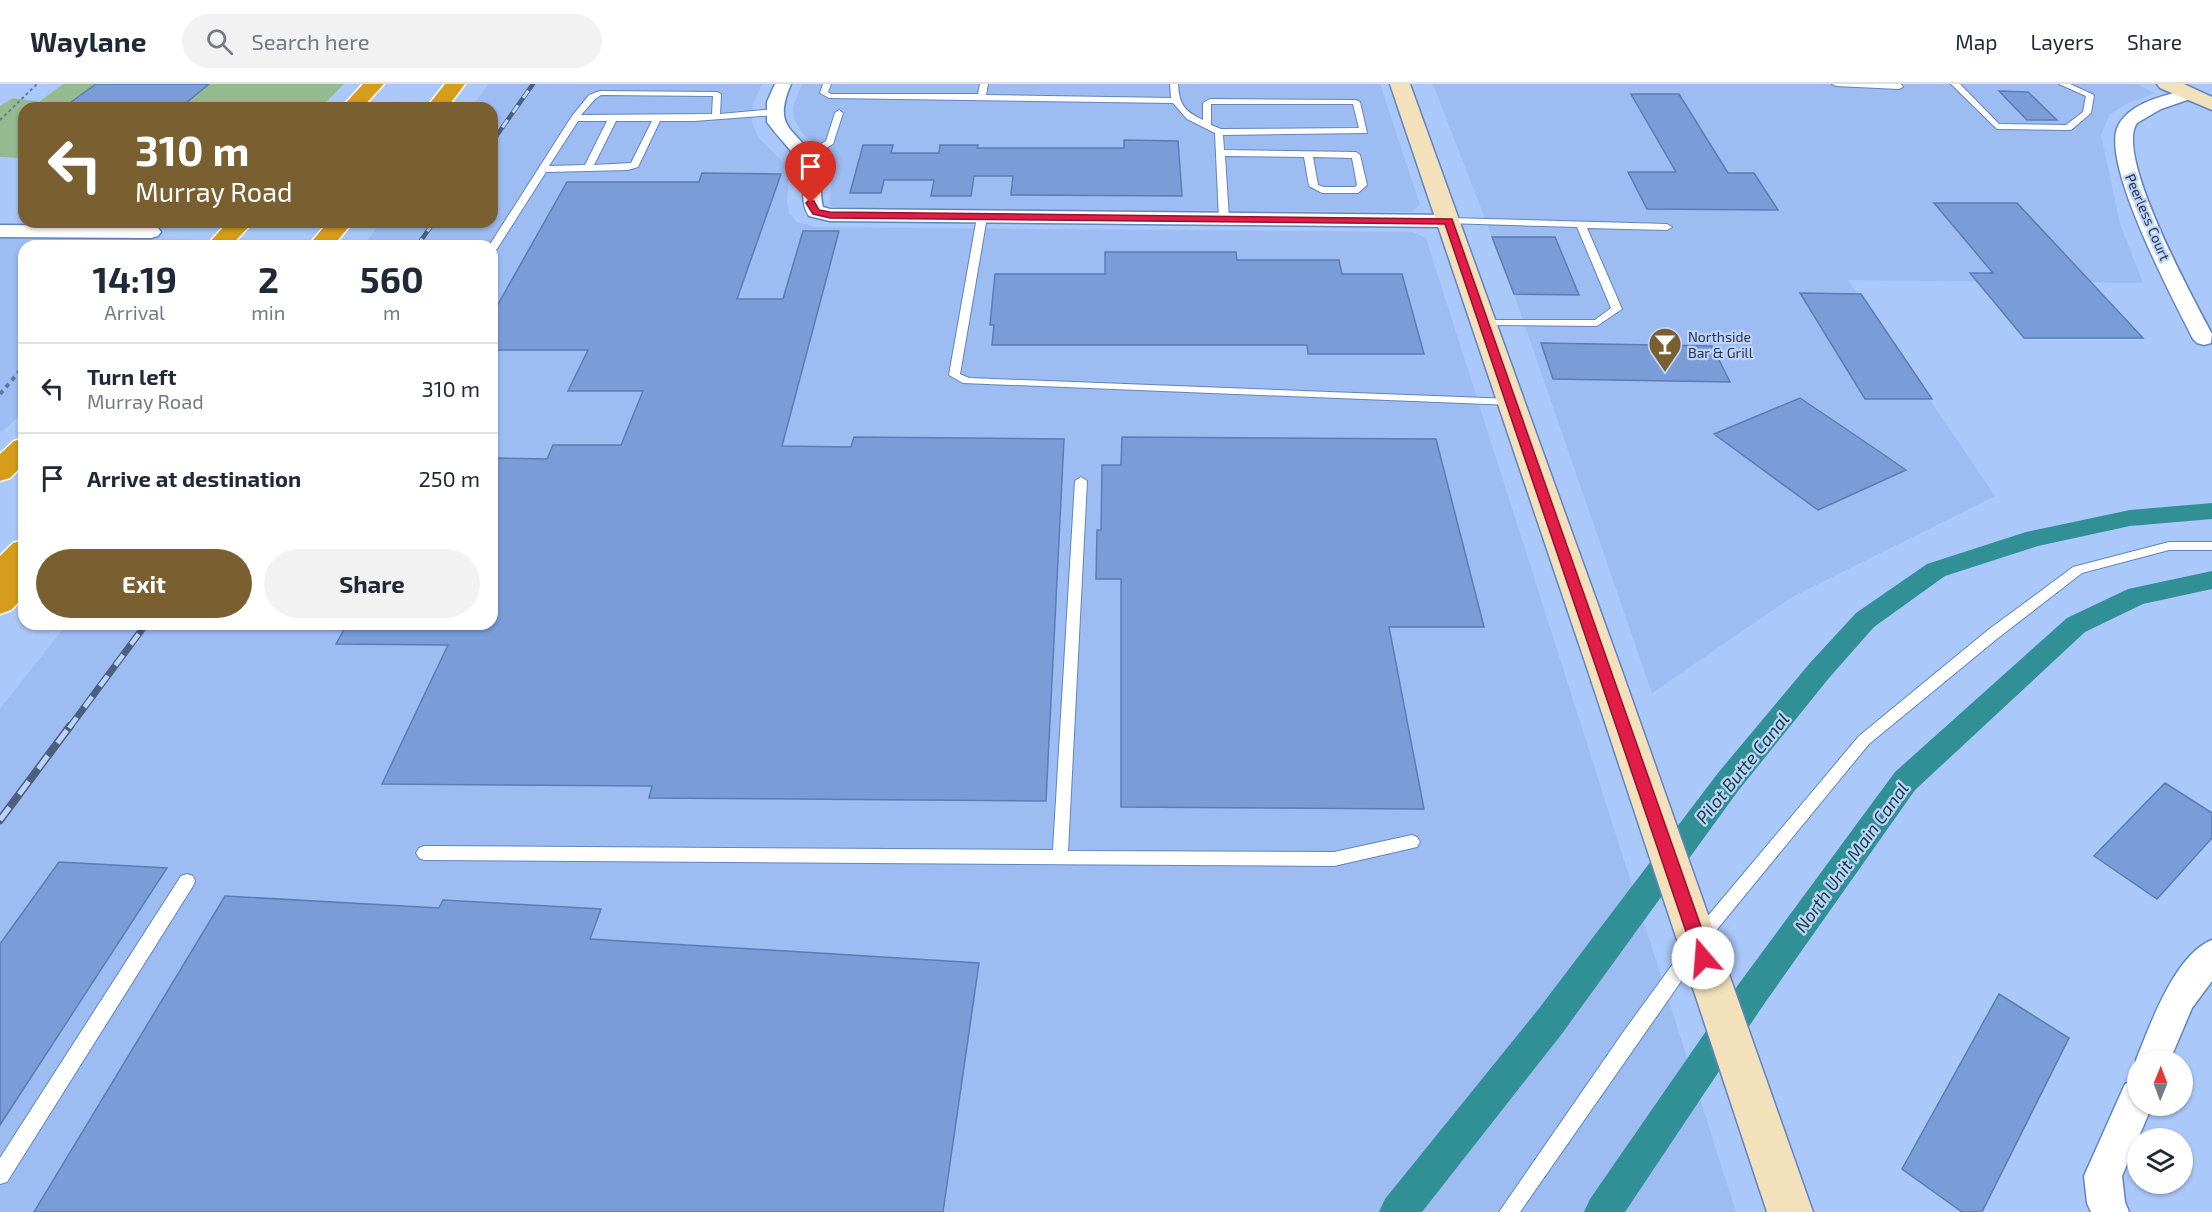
<!DOCTYPE html>
<html lang="en">
<head>
<meta charset="utf-8">
<style>
	:root { --surface:#fff; --page:#f2f2f3; --text:#1f2937; --muted:#747a83; --line:#e0e1e3; --accent:#7a6031 }
	body { margin:0; font-family:"Exo 2",sans-serif; background:var(--page); color:var(--text); height:100vh; display:flex; flex-direction:column; font-size:22px; white-space:nowrap }
	* { box-sizing:border-box; margin:0 }
	p { font-size:20px; color:var(--muted) }
	.icon { flex:none; width:33px; height:33px; fill:none; stroke:currentColor; stroke-width:2; stroke-linecap:round; stroke-linejoin:round }
	.map { position:relative; flex:1; overflow:hidden }
	.sheet { position:absolute; left:18px; top:156px; width:480px; height:390px; display:flex; flex-direction:column; background:var(--surface); border-radius:18px; box-shadow:0 2px 4px #0004 }
	.sheet>* { flex:none }
	.banner { position:absolute; left:18px; top:18px; width:480px; height:126px; border-radius:18px; box-shadow:0 2px 4px #0004; background:#7a6031; color:#fff; overflow:hidden }
	.needle { width:39px; rotate:1deg }
	.buttons { position:absolute; left:2127px; top:966px; display:grid; gap:12px }
	.buttons a { display:grid; place-items:center; width:66px; height:66px; border-radius:50%; background:var(--surface); box-shadow:0 2px 4px #0004; font-size:30px }
	.pin { position:absolute; display:grid; place-items:center; width:51px; height:51px; color:#fff; margin:-62px -26px; border-radius:50% 50% 50% 0; rotate:-45deg; box-shadow:0 0 6px #0007 }
	.pin .icon { rotate:45deg }
	.me { position:absolute; width:66px; margin:-33px; rotate:342deg; stroke-linejoin:round; filter:drop-shadow(0 0 4px #0008) }
	.turn { display:flex; align-items:center; gap:21px; height:126px; padding:0 18px; font-size:27px }
	.turn .icon { width:78px; height:78px; stroke-width:2.5 }
	.turn b { display:block; font-size:42px; line-height:51px }
	.eta { display:flex; justify-content:space-evenly; align-items:center; height:102px; text-align:center }
	.eta b { font-size:36px; font-weight:700; line-height:42px }
	.primary-button { display:flex; gap:12px; margin-top:auto; padding:12px 18px }
	.primary-button a { flex:1; height:69px; border-radius:36px; background:var(--accent); color:#fff; font-size:24px; font-weight:700; line-height:69px; text-align:center }
	.primary-button a+a { background:var(--page); color:var(--text) }
	ul { padding:0; list-style:none }
	li { display:flex; align-items:center; gap:18px; height:90px; padding:0 18px; border-top:2px solid var(--line) }
	li div { flex:1 }
	li b { display:block; font-size:22px }
	li em { font-style:normal }
	header { display:flex; align-items:center; gap:36px; box-sizing:border-box; height:84px; padding:0 30px; background:var(--surface); border-bottom:2px solid var(--line) }
	header strong { font-size:28px }
	nav { display:flex; gap:33px; margin-inline-start:auto; font-size:21px }
	.search { width:420px; height:54px; background:var(--page); display:flex; align-items:center; gap:15px; box-sizing:border-box; padding:0 21px; border-radius:33px; color:var(--muted); font-size:22px }
	.map>svg:first-child { display:block }
	.built { fill:#9cbcf2 }
	.green { fill:#96ba8f }
	.lines { fill:none; stroke-linecap:round; stroke-linejoin:round }
	.canal { fill:#319096; fill-rule:evenodd }
	.building { fill:#7a9dd8; stroke:#5b7cb5; stroke-width:1.5 }
	.lane-casing { stroke:#6284be; stroke-width:2 }
	.street-casing { stroke:#6284be; stroke-width:3 }
	.secondary-casing { stroke:#6284be; stroke-width:3 }
	.highway-casing { stroke:#fff; stroke-width:3 }
	.path-far1 { stroke:#63799c; stroke-width:2; stroke-dasharray:3 3; stroke-linecap:butt }
	.path { stroke:#63799c; stroke-width:4; stroke-dasharray:4.5 4.5; stroke-linecap:butt }
	.lane { fill:#fff; fill-rule:evenodd }
	.street { fill:#fff; fill-rule:evenodd }
	.secondary { fill:#f3e1bb; fill-rule:evenodd }
	.highway { fill:#d69c1b; fill-rule:evenodd }
	.rail-far2-casing { stroke:#4b5f7e; stroke-width:4.5 }
	.rail-far1-casing { stroke:#4b5f7e; stroke-width:7 }
	.rail-casing { stroke:#4b5f7e; stroke-width:8 }
	.rail-far2 { stroke:#bed4fa; stroke-width:3; stroke-dasharray:9; stroke-linecap:butt }
	.rail-far1 { stroke:#bed4fa; stroke-width:4.5; stroke-dasharray:13; stroke-linecap:butt }
	.rail { stroke:#bed4fa; stroke-width:5; stroke-dasharray:16; stroke-linecap:butt }
	.route { fill:#e11d48; stroke:#92132f; stroke-width:1.5 }
	.labels { text-anchor:middle; dominant-baseline:central; stroke-width:4.5; stroke-linejoin:round; paint-order:stroke }
	.far-street-label { font-size:14px; fill:#25344c; stroke:#bed4fa }
	.far-poi-label { font-size:14px; fill:#25344c; stroke:#bed4fa; text-anchor:start }
	.water-label { font-size:18px; font-style:italic; fill:#103c3e; stroke:#bed4fa }
</style>
</head>
<body>
<header>
<strong>Waylane</strong>
<div class="search"><svg class="icon" aria-label="search" viewBox="0 0 24 24"><circle cx="10" cy="10" r="6"/><path d="M15 15l6 6"/></svg>Search here</div>
<nav><a>Map</a><a>Layers</a><a>Share</a></nav>
</header>
<div class="map">
<svg width="2212" height="1128" viewBox="0 0 2212 1128">
	<rect width="100%" height="100%" fill="#aac8f9"/>
	<path class="built" d="M489 0H762L753 20 752 38 758 53 785 80 789 90 787 117 789 129 797 138 815 143 1413 148 1426 154 1736 1128H0V625L67 540H492V162H363L381 138H492V24H471Z
		M802 0H1380L1420 121 1412 128 840 124 830 122 831 88 824 68 802 49 794 35 793 23Z
		M1433 0H2137L2155 9 2126 20 2109 31 2101 51 2120 140 2143 199 1848 196 1995 412 1792 513 1652 609 1514 210Z
		M0 153 199 156 192 162H24V328L0 349Z"/>
	<path class="green" d="M63 0H344L320 24H24V74L0 73V22L13 14 39 18Z"/>
	<g class="lines">
		<path class="canal" d="M2212 419V435L2130 442 2038 462 1945 492 1874 543 1829 594 1738 707 1561 951 1422 1128H1379L1385 1115 1537 927 1718 689 1809 580 1856 529 1927 480 2026 448 2130 426Z
			M2212 487V505L2143 520 2085 548 1915 706 1762 923 1625 1128H1584L1590 1115 1738 901 1895 688 2067 534 2128 505Z"/>
	</g>
	<path class="building" d="M96 0H209L180 24H63Z
		M1999 7 2028 8 2057 36H2027Z
		M1631 10H1679L1728 89H1754L1778 126 1647 125 1628 88H1676Z
		M1124 56 1178 57 1182 112 1011 111 1013 92H974L971 112H931L934 96H884L881 109H850L863 61H893L891 69H939L940 61H978L977 64H1124Z
		M702 89 781 90 737 215H783L803 147H839L782 362 851 363 854 353 1064 355 1046 717 649 714 652 702 382 700 448 561 336 560 347 540H492V374L547 375 553 361H621L643 307H568L588 266H492V231L567 98H699Z
		M1934 119H2017L2143 254H2024L1970 189H1993Z
		M1492 153H1555L1579 211 1514 210Z
		M1105 168H1236L1237 176H1339L1342 190H1402L1424 270H1308L1307 261H992L994 241H990L995 190H1105Z
		M1800 209 1861 210 1932 315H1865Z
		M1541 259 1712 262 1730 298 1553 295Z
		M1800 314 1877 366 1906 386 1818 426 1714 350Z
		M1122 353 1436 355 1484 543H1389L1424 725 1121 723V495H1096L1097 446H1101L1102 381H1121Z
		M2165 699 2212 729V754L2157 815 2094 772Z
		M59 778 167 784 0 1041V860Z
		M225 812 439 824 443 816 601 825 590 855 979 879 943 1128H34Z
		M1999 910 2069 954 1982 1128H1962L1902 1085Z"/>
	<g class="lines">
		<g class="lane-casing">
			<path id="lane" d="M823 0H831L828 8 831 10H978L980 0H988L986 11 1171 14 1170 0H1178C1179 20 1184 27 1203 36V19L1210 15 1356 16 1360 18 1367 49 1223 51 1224 66 1356 68 1360 71 1367 101 1358 109H1322L1309 102 1304 73 1225 72 1229 135 1224 138 1219 135 1215 49 1187 35 1173 19 829 14 820 9ZM1211 20H1353L1359 44 1221 45 1211 41ZM1313 73 1352 74 1357 101 1355 103H1324L1318 101Z
				M1832 0H1901L1903 3 1899 5 1836 2Z
				M1951 0H1960L1999 40 2066 41 2083 28 2086 12 2059 0H2070L2094 11 2091 29 2071 46 1997 45Z
				M600 7 717 8 721 10 720 30 775 25 779 28 775 31 694 37H660L638 83 628 86 546 88 497 165 492 168V162H489L572 32 589 11ZM601 11 713 12 712 30 581 31 595 15ZM578 37H607L585 81 549 82ZM616 37H652L631 79 594 81Z
				M839 26 843 29 833 60 806 76H800V72L826 57 835 29Z
				M982 130 987 133 960 290 969 294 1512 315 1518 318 1512 321 963 299 949 291 977 133Z
				M1449 134 1667 140 1672 143 1667 146 1587 144 1622 225 1597 242 1484 241 1479 238 1480 236H1595L1611 224 1577 143 1446 139V135Z
				M1081 393 1087 397 1068 767 1334 768 1412 751 1417 753 1420 758 1417 763 1334 782 424 776 419 774 416 769 419 764 424 762 1053 766 1075 397Z
				M2169 458H2212V466H2169L2082 489 1998 554 1869 660 1719 843 1520 1128H1499L1624 947 1707 833 1859 652 1988 546 2073 483Z
				M187 790 193 792 195 797 193 802 7 1098 0 1100V1074L181 792Z"/>
		</g>
		<g class="street-casing">
			<path id="street" d="M775 0H791C770 49 800 43 817 81 823 95 819 109 823 123L830 125 1449 131 1456 133 1458 137 1456 141 1449 143 830 137 809 132C799 117 806 101 801 85 794 66 778 54 767 38V18Z
				M2190 5 2198 10 2196 13 2161 25 2137 39C2114 71 2194 216 2212 250L2211 259 2204 261 2197 259 2193 255C2174 217 2100 79 2118 42 2130 18 2166 11 2190 5Z
				M0 141 151 142 158 144 161 148 158 152 151 154 0 153Z
				M2212 856V897L2192 924 2170 976H2138V981L2136 976C2150 941 2175 870 2212 856Z
				M2138 995V1022H2152L2122 1092 2125 1118 2129 1128H2091L2087 1119 2084 1092 2125 1000Z"/>
		</g>
		<g class="secondary-casing">
			<path id="secondary" d="M1390 0H1410L1622 587 1813 1128H1767L1588 587Z
				M2157 0H2184L2212 13V26L2160 4Z"/>
		</g>
		<g class="highway-casing">
			<path id="highway" d="M363 0H384L362 24H341Z
				M445 0H465L447 24H426Z
				M228 138H253L231 162H206Z
				M328 138H353L333 162H308Z
				M24 354V380L10 394 0 397V370L14 357Z
				M24 456V513L11 526 0 530V472L13 459Z"/>
		</g>
		<path class="path-far1" d="M0 36 37 0"/>
		<path class="path" d="M0 310 24 282"/>
		<use href="#lane" class="lane"/>
		<use href="#street" class="street"/>
		<use href="#secondary" class="secondary"/>
		<use href="#highway" class="highway"/>
		<g class="rail-far2-casing">
			<path id="rail-far2" d="M492 58 533 0
				M417 162 434 138"/>
		</g>
		<g class="rail-far1-casing">
			<path id="rail-far1" d="M69 644 146 540"/>
		</g>
		<g class="rail-casing">
			<path id="rail" d="M0 736 70 642"/>
		</g>
		<use href="#rail-far2" class="rail-far2"/>
		<use href="#rail-far1" class="rail-far1"/>
		<use href="#rail" class="rail"/>
	</g>
	<path class="route" d="M808 117H814L819 126 830 128 1452 135 1712 874 1709 880 1703 882 1698 880 1695 874 1445 140 830 134 813 130 806 119Z"/>
	<defs>
		<g id="bar-pin" transform="scale(1.725)"><path d="M0 17L-7.5 6A9.5 9.5 0 1 1 7.5 6Z" fill="#7a6031" stroke="#bed4fa"/><path d="M-6-5H6L.8 .8V4.5H3.5V6h-7V4.5H-.8V.8Z" fill="#fff"/></g>
	</defs>
	<g fill-rule="evenodd">
		<use href="#bar-pin" x="1665" y="260"/>
	</g>
	<g class="labels">
		<g class="far-street-label">
			<text transform="translate(2148 133) rotate(67)">Peerless Court</text>
		</g>
		<g class="far-poi-label">
			<text x="1688" y="252">Northside<tspan x="1688" dy="16">Bar &amp; Grill</tspan></text>
		</g>
		<g class="water-label">
			<text transform="translate(1742 684) rotate(-51)">Pilot Butte Canal</text>
			<text transform="translate(1851 773) rotate(-54)">North Unit Main Canal</text>
		</g>
	</g>
</svg>
<div class="buttons">
<a><svg class="needle" viewBox="-14 -14 28 28"><path d="M0-13l5 13h-10z" fill="#e53935"/><path d="M0 13l5-13h-10z" fill="#747a83"/></svg></a>
<a><svg class="icon" aria-label="layers" viewBox="0 0 24 24"><path d="M12 4l9 5-9 5-9-5zM3 14l9 5 9-5"/></svg></a>
</div>
<div class="pin" style="left:811px;top:119px;background:#d93025"><svg class="icon" aria-label="arrive" viewBox="0 0 24 24"><path d="M6 21V4h12l-3 4 3 4H6"/></svg></div>
<svg class="me" style="left:1703px;top:874px" viewBox="-20 -20 40 40"><circle r="19" fill="#fff"/><path d="M0-13L10 11 0 6-10 11z" fill="#e11d48"/></svg>
<div class="banner">
<div class="turn"><svg class="icon" aria-label="left" viewBox="0 0 24 24"><path d="M17 20v-9H6M10 6l-5 5 5 5"/></svg><div><b>310 m</b>Murray Road</div></div>
</div>
<section class="sheet">
<div class="eta">
<div><b>14:19</b><p>Arrival</p></div>
<div><b>2</b><p>min</p></div>
<div><b>560</b><p>m</p></div>
</div>
<ul>
<li><svg class="icon" aria-label="left" viewBox="0 0 24 24"><path d="M17 20v-9H6M10 6l-5 5 5 5"/></svg><div><b>Turn left</b><p>Murray Road</p></div><em>310 m</em></li>
<li><svg class="icon" aria-label="arrive" viewBox="0 0 24 24"><path d="M6 21V4h12l-3 4 3 4H6"/></svg><div><b>Arrive at destination</b></div><em>250 m</em></li>
</ul>
<div class="primary-button"><a>Exit</a><a>Share</a></div>
</section>
</div>
</body>
</html>
